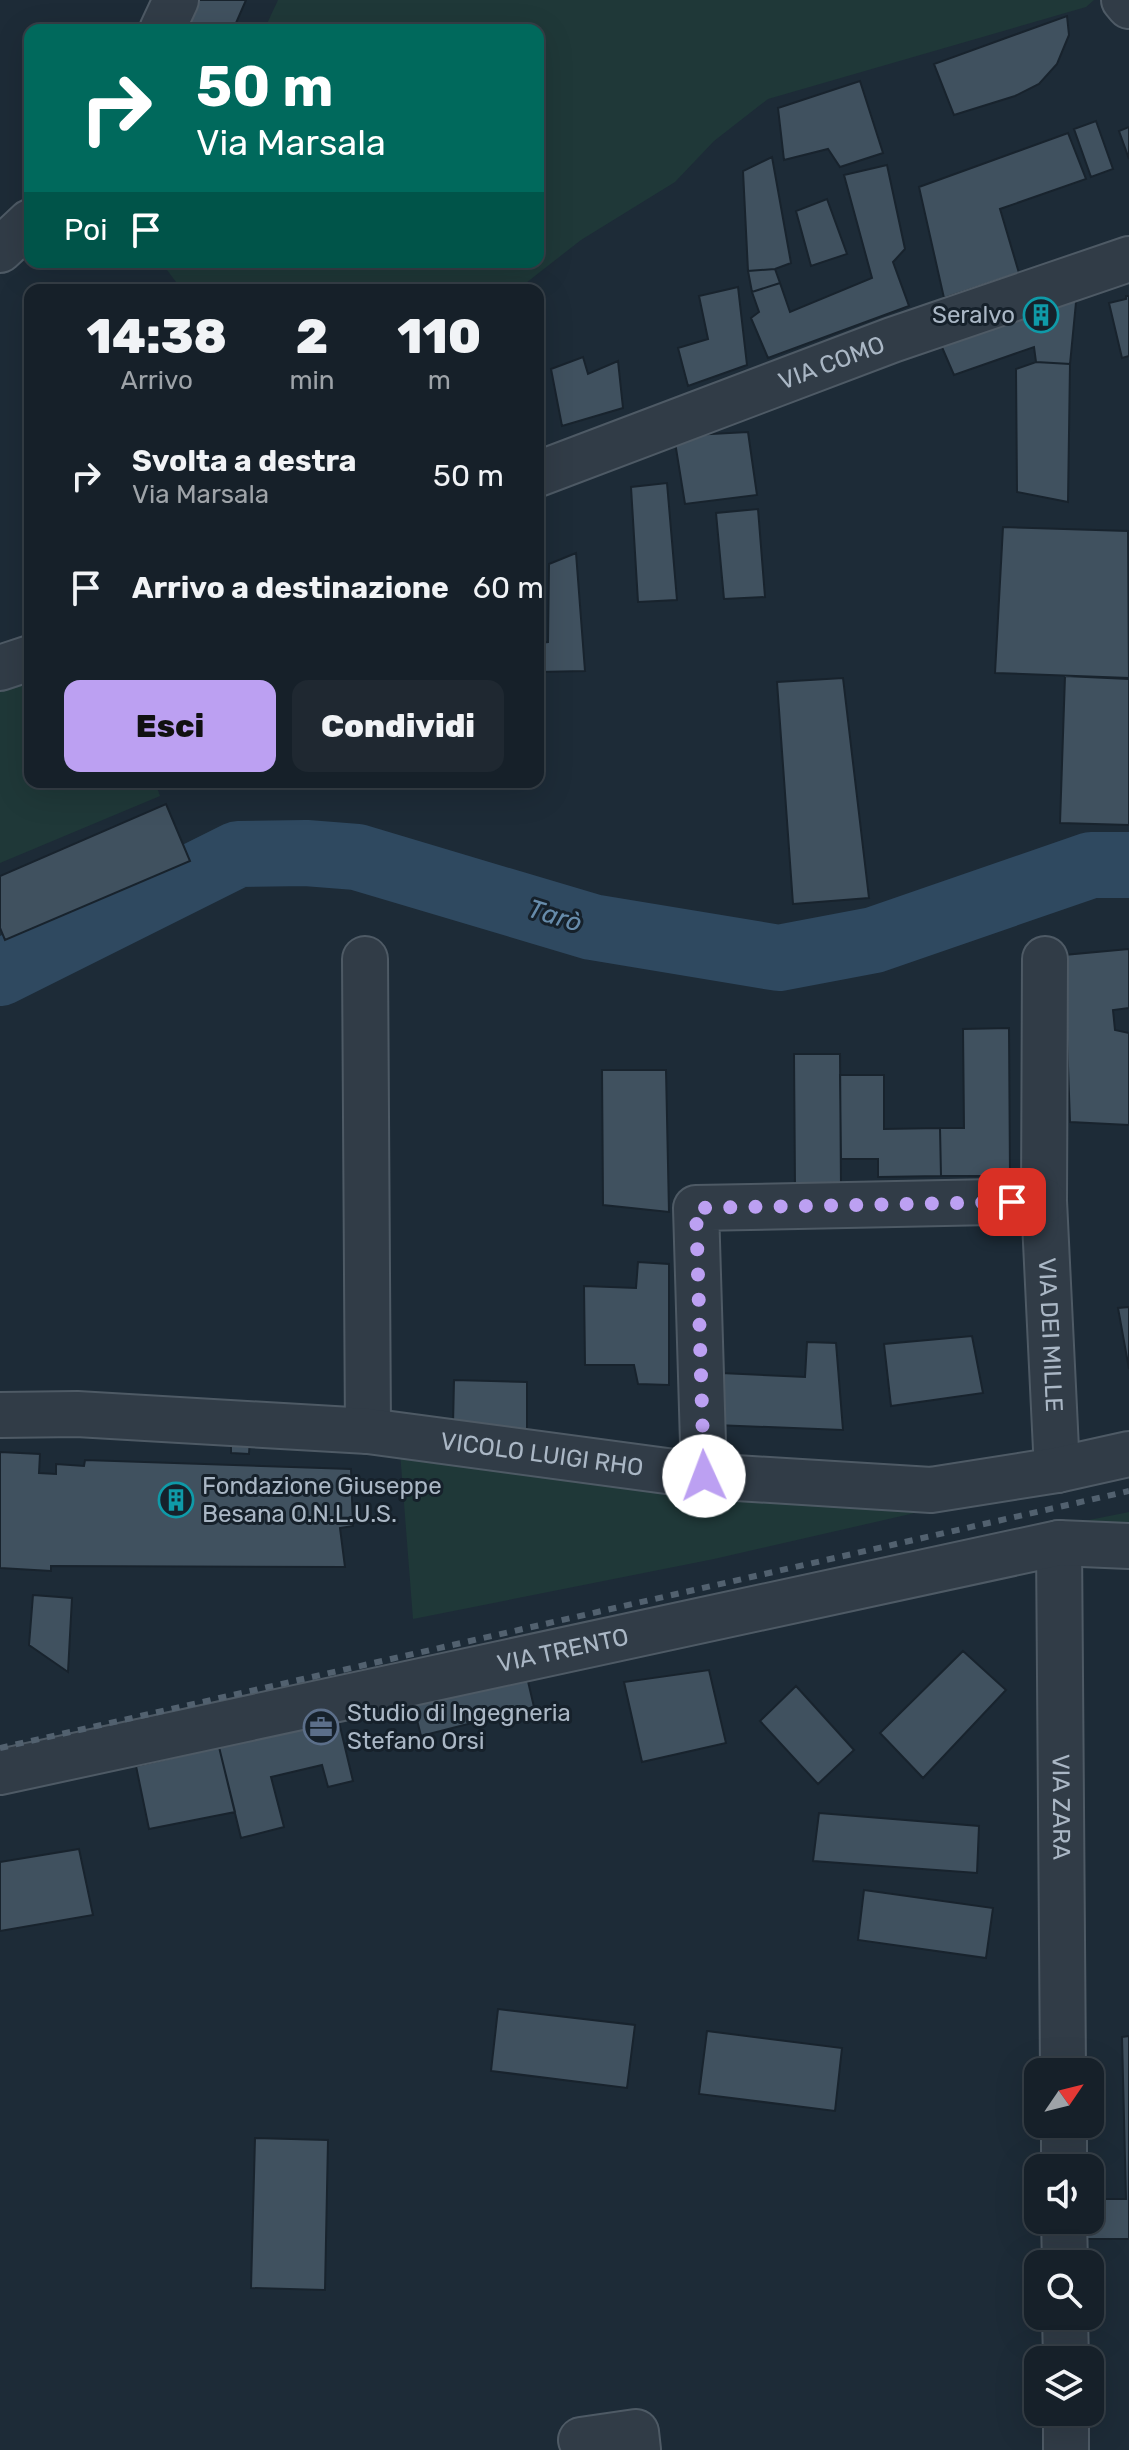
<!DOCTYPE html>
<html lang="it">
<head>
<meta charset="utf-8">
<style>
	:root { --surface:#162029; --page:#1f2831; --text:#f1f3f6; --muted:#9ea3a8; --line:#353e46; --accent:#bca0f2 }
	body { margin:0; font-family:Rubik,sans-serif; background:var(--page); color:var(--text); height:100vh; display:flex; flex-direction:column; font-size:30px; white-space:nowrap }
	* { box-sizing:border-box; margin:0 }
	p { font-size:26px; color:var(--muted) }
	.icon { flex:none; width:44px; height:44px; fill:none; stroke:currentColor; stroke-width:2; stroke-linecap:round; stroke-linejoin:round }
	.map { position:relative; flex:1; overflow:hidden }
	.drawer { position:absolute; left:24px; top:284px; width:520px; height:504px; display:flex; flex-direction:column; background:var(--surface); border-radius:16px; box-shadow:0 8px 32px #0002,0 0 0 2px var(--line) }
	.drawer>* { flex:none }
	.top-card { position:absolute; left:24px; top:24px; width:520px; height:244px; border-radius:16px; box-shadow:0 8px 32px #0002,0 0 0 2px var(--line); background:#00695c; color:#fff; overflow:hidden }
	.needle { width:52px; rotate:55deg }
	.buttons { position:absolute; left:1024px; top:2058px; display:grid; gap:16px }
	.buttons a { display:grid; place-items:center; width:80px; height:80px; border-radius:16px; background:var(--surface); box-shadow:0 8px 32px #0002,0 0 0 2px var(--line); font-size:40px }
	.pin { position:absolute; display:grid; place-items:center; width:68px; height:68px; color:#fff; margin:-34px; border-radius:16px; box-shadow:0 4px 12px #0006 }
	.me { position:absolute; width:88px; margin:-44px; rotate:358deg; stroke-linejoin:round; filter:drop-shadow(0 0 6px #0008) }
	.turn { display:flex; align-items:center; gap:28px; height:168px; padding:0 40px; font-size:36px }
	.turn .icon { width:104px; height:104px; stroke-width:2.5 }
	.turn b { display:block; font-size:56px; line-height:68px }
	.then { display:flex; align-items:center; height:76px; padding:0 40px; background:#0003; gap:16px; font-size:30px }
	.eta { display:flex; justify-content:space-evenly; align-items:center; height:136px; text-align:center }
	.eta b { font-size:48px; font-weight:800; line-height:56px }
	.cta { display:flex; gap:16px; margin-top:auto; padding:16px 40px }
	.cta a { flex:1; height:92px; border-radius:16px; background:var(--accent); color:#111; font-size:32px; font-weight:800; line-height:92px; text-align:center }
	.cta a+a { background:var(--page); color:var(--text) }
	ul { padding:0; list-style:none }
	li { display:flex; align-items:center; gap:24px; height:112px; padding:0 40px }
	li div { flex:1 }
	li b { display:block; font-size:30px }
	li em { font-style:normal }
	.map>svg:first-child { display:block }
	.green { fill:#1f3838 }
	.lines { fill:none; stroke-linecap:round; stroke-linejoin:round }
	.river { stroke:#2f4960; stroke-width:66 }
	.building { fill:#40515f; stroke:#18232d; stroke-width:2 }
	.minor-casing { stroke:#4e5a65; stroke-width:48 }
	.minor { stroke:#313c47; stroke-width:44 }
	.rail { stroke:#52616f; stroke-width:6; stroke-dasharray:8 8; stroke-linecap:butt }
	.route { stroke:#bca0f2; stroke-width:14; stroke-dasharray:0 25.2 }
	.labels { text-anchor:middle; dominant-baseline:central; stroke-width:6; stroke-linejoin:round; paint-order:stroke }
	.poi-label { font-size:24px; fill:#aab7c5; stroke:#16212b; text-anchor:start }
	.street-label { font-size:24px; fill:#aab7c5; stroke:#16212b }
	.water-label { font-size:26px; font-style:italic; fill:#678cab; stroke:#16212b }
</style>
</head>
<body>
<div class="map">
<svg width="1129" height="2450" viewBox="0 0 1129 2450">
	<rect width="100%" height="100%" fill="#1d2b37"/>
	<path class="green" d="M278 0H1094L1086 7 768 99 714 141 675 182 581 240 517 290H182L161 262H538V30H264Z
		M30 680V782H155L160 796 0 863V692Z
		M400 1452 879 1509 954 1504 714 1559 413 1619Z
		M1129 1512V1528L1064 1525Z"/>
	<g class="lines">
		<path class="river" d="M0 973 238 854 306 853 357 857 592 927 779 958 874 940 1091 865H1129"/>
	</g>
	<path class="building" d="M192 0H246L233 30H179Z
		M1067 16 1069 35 1057 64 1039 84 1015 96 954 115 934 64Z
		M860 81 883 153 840 167 828 149 784 160 778 108Z
		M1096 121 1113 169 1091 177 1074 129Z
		M1129 127V159L1119 131Z
		M1068 133 1086 179 1000 209 1019 273 944 298 919 187Z
		M772 157 791 263 775 269 748 271 743 171Z
		M887 165 905 249 893 262 909 306 768 358 751 318 759 312 752 292 780 283 790 312 872 278 844 175Z
		M827 199 847 254 811 266 796 211Z
		M775 269 780 283 752 292 748 271Z
		M738 287 747 365 688 386 678 348 708 339 699 296Z
		M1077 292 1070 364 1036 362 1034 347 954 375 938 338Z
		M1126 296H1129V356L1122 358 1109 303 1126 299Z
		M583 357 588 374 618 361 623 408 562 426 551 369Z
		M1036 362 1070 364 1068 502 1017 492 1016 369Z
		M748 432 757 495 685 504 674 436Z
		M667 483 677 600 638 602 631 487Z
		M758 509 765 597 724 599 716 513Z
		M1003 527 1128 531 1129 678 995 673Z
		M576 553 585 671 538 672V643L548 642 549 564Z
		M1065 676 1129 679V825L1060 823Z
		M843 678 869 898 793 904 777 682Z
		M166 804 190 861 5 940 0 928V876Z
		M1129 949V1008L1113 1010 1115 1030 1129 1033V1125L1070 1122 1064 955Z
		M1009 1028 1010 1176H941L940 1128H964L963 1029Z
		M794 1054H840L841 1188H795Z
		M602 1070H666L669 1212 603 1205Z
		M840 1075H884V1129L940 1128 941 1176 878 1177V1159H841Z
		M638 1262 669 1264V1385L638 1384 634 1365H585L584 1286 636 1288Z
		M1129 1307V1369L1118 1308Z
		M972 1336 983 1393 891 1406 884 1344Z
		M807 1342 836 1343 843 1430 715 1425 721 1373 805 1377Z
		M454 1380 527 1382V1432L453 1425Z
		M231 1439H250L249 1454 231 1453Z
		M0 1452 40 1454 39 1473 56 1474V1464L84 1466 85 1460 351 1469 353 1526 340 1528 345 1567 51 1566V1571L0 1568Z
		M33 1595 72 1598 68 1672 29 1645Z
		M963 1651 1006 1690 923 1778 880 1733Z
		M709 1670 726 1743 642 1762 624 1682Z
		M527 1677 534 1707 421 1736 413 1704Z
		M796 1686 854 1750 818 1784 760 1721Z
		M338 1718 353 1781 328 1787 322 1765 271 1777 284 1827 241 1838 219 1747Z
		M219 1747 235 1812 149 1829 136 1766Z
		M819 1813 979 1826 977 1873 813 1861Z
		M79 1849 93 1915 0 1931V1862Z
		M864 1890 993 1908 986 1958 858 1940Z
		M498 2009 635 2025 627 2088 491 2071Z
		M707 2031 842 2048 835 2111 699 2094Z
		M1129 2036V2239H1082L1081 2220H1090V2199H1126L1122 2037Z
		M255 2138 328 2140 325 2290 251 2288Z"/>
	<g class="lines">
		<g class="minor-casing">
			<g id="minor">
				<path d="M1124 0 1129 6"/>
				<path d="M162 30 176 0"/>
				<path d="M0 250 30 222"/>
				<path id="s1" d="M538 474 892 340 1129 259"/>
				<path d="M0 668 30 658"/>
				<path d="M365 959 368 1431"/>
				<path id="s2" d="M1045 959 1044 1201 1057 1470"/>
				<path id="s3" d="M0 1415 77 1414 368 1431 704 1476 931 1490 1057 1470 1129 1454"/>
				<path d="M704 1476 696 1208 1044 1201"/>
				<path id="s4" d="M1059 1543 1063 2072"/>
				<path id="s5" d="M0 1772 1059 1543 1129 1546"/>
				<path d="M1064 2124V2168"/>
				<path d="M1064 2220 1065 2264"/>
				<path d="M1065 2316 1066 2360"/>
				<path d="M1066 2412V2450"/>
				<path d="M581 2440 636 2432 638 2450"/>
			</g>
		</g>
		<use href="#minor" class="minor"/>
		<path class="rail" d="M0 1748 1129 1491"/>
	</g>
	<g class="lines">
		<path class="route" d="M704 1476 696 1208 1012 1202"/>
	</g>
	<defs>
		<g id="building-ring" transform="scale(1.8)"><circle r="9.5" fill="#16212b" stroke="#0f9aa8" stroke-width="1.5"/><path d="M-4-6H4V6H1V3H-1V6H-4ZM-2.5-4.3h1.7v1.8h-1.7ZM.8-4.3h1.7v1.8H.8ZM-2.5-1h1.7V.8h-1.7ZM.8-1h1.7V.8H.8Z" fill="#0f9aa8"/></g>
		<g id="office-ring" transform="scale(1.8)"><circle r="9.5" fill="#16212b" stroke="#5c6f8a" stroke-width="1.5"/><path d="M-6-3h4V-5.5h4V-3h4V5H-6ZM-1-4.5V-3h2v-1.5ZM-6 0V1H6V0Z" fill="#5c6f8a"/></g>
	</defs>
	<g fill-rule="evenodd">
		<use href="#building-ring" x="1041" y="315"/>
		<use href="#building-ring" x="176" y="1500"/>
		<use href="#office-ring" x="321" y="1727"/>
	</g>
	<g class="labels">
		<g class="poi-label">
			<text x="1015" y="315" text-anchor="end">Seralvo</text>
			<text x="202" y="1486">Fondazione Giuseppe<tspan x="202" dy="28">Besana O.N.L.U.S.</tspan></text>
			<text x="347" y="1713">Studio di Ingegneria<tspan x="347" dy="28">Stefano Orsi</tspan></text>
		</g>
		<g class="street-label">
			<text stroke="none"><textPath href="#s1" startOffset="314">VIA COMO</textPath></text>
			<text stroke="none"><textPath href="#s2" startOffset="376">VIA DEI MILLE</textPath></text>
			<text stroke="none"><textPath href="#s3" startOffset="544">VICOLO LUIGI RHO</textPath></text>
			<text stroke="none"><textPath href="#s5" startOffset="576">VIA TRENTO</textPath></text>
			<text stroke="none"><textPath href="#s4" startOffset="264">VIA ZARA</textPath></text>
		</g>
		<g class="water-label">
			<text transform="translate(555 916) rotate(17)">Tarò</text>
		</g>
	</g>
</svg>
<div class="buttons">
<a><svg class="needle" viewBox="-14 -14 28 28"><path d="M0-13l5 13h-10z" fill="#e53935"/><path d="M0 13l5-13h-10z" fill="#9ea3a8"/></svg></a>
<a><svg class="icon" aria-label="sound" viewBox="0 0 24 24"><path d="M4 9h4l5-4v14l-5-4H4zM17 9q2 3 0 6"/></svg></a>
<a><svg class="icon" aria-label="search" viewBox="0 0 24 24"><circle cx="10" cy="10" r="6"/><path d="M15 15l6 6"/></svg></a>
<a><svg class="icon" aria-label="layers" viewBox="0 0 24 24"><path d="M12 4l9 5-9 5-9-5zM3 14l9 5 9-5"/></svg></a>
</div>
<div class="pin" style="left:1012px;top:1202px;background:#d93025"><svg class="icon" aria-label="arrive" viewBox="0 0 24 24"><path d="M6 21V4h12l-3 4 3 4H6"/></svg></div>
<svg class="me" style="left:704px;top:1476px" viewBox="-20 -20 40 40"><circle r="19" fill="#fff"/><path d="M0-13L10 11 0 6-10 11z" fill="#bca0f2"/></svg>
<div class="top-card">
<div class="turn"><svg class="icon" aria-label="right" viewBox="0 0 24 24"><path d="M7 20v-9h11M14 6l5 5-5 5"/></svg><div><b>50 m</b>Via Marsala</div></div>
<div class="then">Poi<svg class="icon" aria-label="arrive" viewBox="0 0 24 24"><path d="M6 21V4h12l-3 4 3 4H6"/></svg></div>
</div>
<section class="drawer">
<div class="eta">
<div><b>14:38</b><p>Arrivo</p></div>
<div><b>2</b><p>min</p></div>
<div><b>110</b><p>m</p></div>
</div>
<ul>
<li><svg class="icon" aria-label="right" viewBox="0 0 24 24"><path d="M7 20v-9h11M14 6l5 5-5 5"/></svg><div><b>Svolta a destra</b><p>Via Marsala</p></div><em>50 m</em></li>
<li><svg class="icon" aria-label="arrive" viewBox="0 0 24 24"><path d="M6 21V4h12l-3 4 3 4H6"/></svg><div><b>Arrivo a destinazione</b></div><em>60 m</em></li>
</ul>
<div class="cta"><a>Esci</a><a>Condividi</a></div>
</section>
</div>
</body>
</html>
